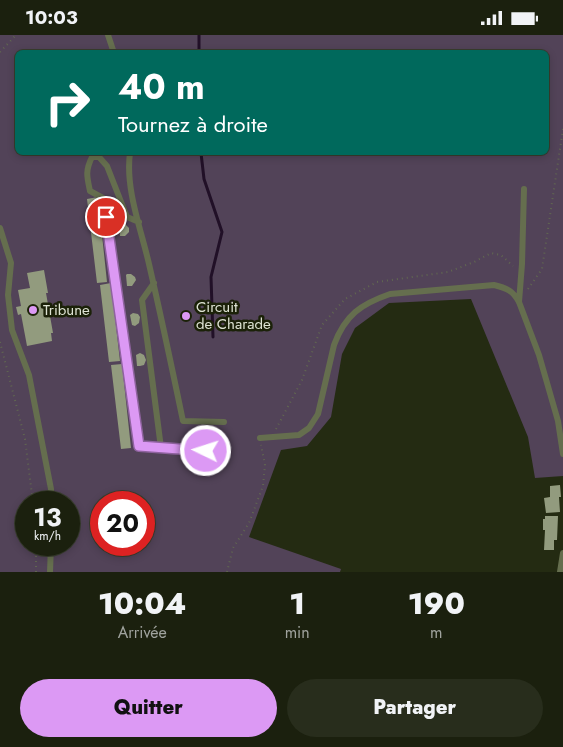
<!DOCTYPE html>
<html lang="fr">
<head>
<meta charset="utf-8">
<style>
	:root { --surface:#1b200e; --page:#282d1c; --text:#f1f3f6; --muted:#a0a39e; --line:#393e2e; --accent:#dc99f4 }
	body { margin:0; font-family:Jost,sans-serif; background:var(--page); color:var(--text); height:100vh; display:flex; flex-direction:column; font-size:19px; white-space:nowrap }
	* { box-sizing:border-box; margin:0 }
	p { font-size:16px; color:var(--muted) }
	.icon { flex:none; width:28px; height:28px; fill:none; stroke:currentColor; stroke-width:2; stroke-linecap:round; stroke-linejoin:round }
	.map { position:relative; height:537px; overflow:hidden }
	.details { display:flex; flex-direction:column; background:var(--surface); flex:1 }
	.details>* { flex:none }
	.hud { position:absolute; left:15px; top:15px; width:534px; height:105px; border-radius:8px; box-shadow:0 2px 8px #0003,0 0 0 1px var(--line); background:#00695c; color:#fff; overflow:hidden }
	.speed { position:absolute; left:15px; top:456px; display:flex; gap:10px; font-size:25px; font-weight:700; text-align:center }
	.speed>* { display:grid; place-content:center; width:65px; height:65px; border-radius:50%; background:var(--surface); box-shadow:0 2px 8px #0003,0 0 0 1px var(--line); line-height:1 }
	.speed small { font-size:12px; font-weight:400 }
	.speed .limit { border:8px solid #d22; background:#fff; color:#111 }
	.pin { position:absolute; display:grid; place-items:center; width:42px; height:42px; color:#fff; margin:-21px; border:2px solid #fff; border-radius:50%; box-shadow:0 1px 5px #0007 }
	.me { position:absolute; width:55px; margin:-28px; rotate:274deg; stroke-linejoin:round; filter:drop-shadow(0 0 4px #0008) }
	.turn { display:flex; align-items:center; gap:18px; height:105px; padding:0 20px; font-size:22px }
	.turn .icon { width:65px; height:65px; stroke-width:2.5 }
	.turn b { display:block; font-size:35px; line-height:42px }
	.eta { display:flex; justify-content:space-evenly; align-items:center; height:85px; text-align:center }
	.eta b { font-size:30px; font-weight:800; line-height:35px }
	.action { display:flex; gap:10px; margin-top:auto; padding:10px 20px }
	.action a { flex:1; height:58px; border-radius:30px; background:var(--accent); color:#111; font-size:20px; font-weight:800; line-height:58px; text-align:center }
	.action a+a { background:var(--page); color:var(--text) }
	.status { display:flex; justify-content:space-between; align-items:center; height:35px; padding:0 25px; background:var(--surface); direction:ltr }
	.status svg { height:14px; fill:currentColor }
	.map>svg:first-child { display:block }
	.green { fill:#524358; fill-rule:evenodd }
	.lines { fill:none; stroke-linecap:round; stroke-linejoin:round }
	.stream { stroke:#211027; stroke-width:3 }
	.building { fill:#929b7e }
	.path { stroke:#616751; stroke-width:2; stroke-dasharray:1 4; stroke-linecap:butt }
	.lane { stroke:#656e4e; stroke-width:6 }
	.route-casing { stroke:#8f639f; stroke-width:12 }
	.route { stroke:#dc99f4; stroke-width:9 }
	.poi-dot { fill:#dc99f4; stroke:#1b2108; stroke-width:2 }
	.labels { text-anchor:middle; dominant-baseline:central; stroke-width:5; stroke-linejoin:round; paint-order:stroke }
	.poi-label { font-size:15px; fill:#dee3d3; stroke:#1b2108; text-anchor:start }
</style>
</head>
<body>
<div class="status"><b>10:03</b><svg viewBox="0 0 49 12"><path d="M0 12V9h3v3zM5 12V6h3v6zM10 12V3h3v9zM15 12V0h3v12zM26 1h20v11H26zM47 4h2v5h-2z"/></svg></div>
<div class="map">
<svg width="563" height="537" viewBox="0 0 563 537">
	<rect width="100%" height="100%" fill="#242b12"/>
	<path class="green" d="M0 0H563V441L535 443 528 402 471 264 389 268 355 293 342 319 331 382 307 411 281 415 249 502 341 534 340 537H0ZM18 18H546V118H18ZM26 468H69V510H26ZM101 468H144V510H101Z"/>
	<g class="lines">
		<path class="stream" d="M199 0V18
			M201 118 204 144 222 197 211 242 213 302"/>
	</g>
	<path class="building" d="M98 162 107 247 97 248 87 164Z
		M122 189H125L129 193V197L125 201H120L119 190Z
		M44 235 48 258H46L53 298H51L52 306 27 311 21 279 18 280 16 272 21 271 18 255 30 253 27 238Z
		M127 239H131L135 242 136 245 132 251H127L126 240Z
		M111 248 120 326 109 327 100 250Z
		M133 278 138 279 140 282 139 288 135 291 132 290 130 280Z
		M140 318 144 320 146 325 144 330 140 331H137L136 320Z
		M122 329 131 413 121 414 111 330Z
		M560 450 561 462H559L560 477 546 478 544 463 550 462V451Z
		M545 481H558L557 505H554V515H544L545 495H543V484H545Z"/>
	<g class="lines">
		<path class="path" d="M0 17 16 0
			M528 254 542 234 563 94
			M0 307 25 404 33 468
			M276 394 302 345 322 290 345 264 377 247 448 237 474 227 491 218 501 220 513 231
			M36 537V510
			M227 537 233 513 249 488 263 451 265 430 261 410"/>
		<path class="lane" d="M108 0 114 18
			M130 118C125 153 141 194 149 229 161 281 172 333 183 386L224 387
			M139 187 127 182 107 131 99 122H92C85 136 87 142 90 156L103 163 139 411 161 413
			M0 193 11 228 8 260 12 295 29 340 51 454V468
			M154 248 142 265 161 413 205 416
			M519 267 522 229 524 154
			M260 403 299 400 309 393 318 379 334 310C345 280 361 269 390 259L494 250C507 253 513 256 519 267L539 320 558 386 563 419
			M50 537 51 510
			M560 537 563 518"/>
	</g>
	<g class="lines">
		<g class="route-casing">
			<path id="route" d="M106 182 139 411 206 416"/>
		</g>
		<use href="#route" class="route"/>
	</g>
	<g class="poi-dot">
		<circle cx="33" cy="275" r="5"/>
		<circle cx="186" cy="281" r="5"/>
	</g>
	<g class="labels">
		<g class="poi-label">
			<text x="196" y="272">Circuit<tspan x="196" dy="17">de Charade</tspan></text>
			<text x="43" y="275">Tribune</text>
		</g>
	</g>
</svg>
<div class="speed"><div>13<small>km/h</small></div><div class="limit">20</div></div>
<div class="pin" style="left:106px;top:182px;background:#d93025"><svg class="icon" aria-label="arrive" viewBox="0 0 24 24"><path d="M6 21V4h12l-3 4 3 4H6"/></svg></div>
<svg class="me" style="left:206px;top:416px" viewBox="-20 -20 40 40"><circle r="17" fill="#dc99f4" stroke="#fff" stroke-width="3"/><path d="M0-11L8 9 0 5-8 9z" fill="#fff"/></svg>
<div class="hud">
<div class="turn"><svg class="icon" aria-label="right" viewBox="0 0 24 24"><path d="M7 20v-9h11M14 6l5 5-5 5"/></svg><div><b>40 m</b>Tournez à droite</div></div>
</div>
</div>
<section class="details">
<div class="eta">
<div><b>10:04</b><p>Arrivée</p></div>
<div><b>1</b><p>min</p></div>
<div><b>190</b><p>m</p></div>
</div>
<div class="action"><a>Quitter</a><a>Partager</a></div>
</section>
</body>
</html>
